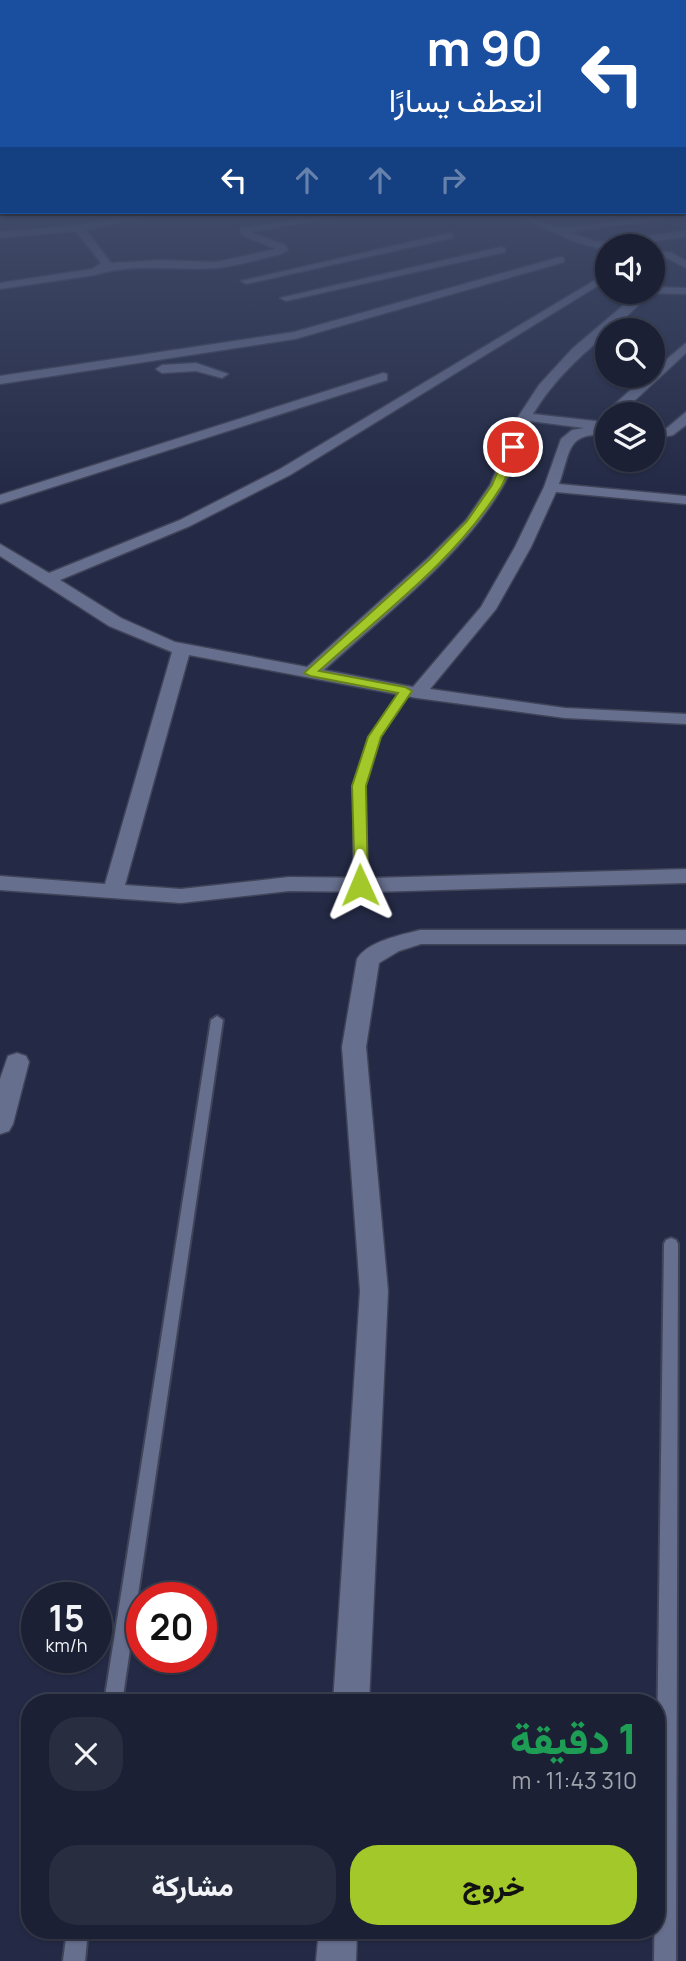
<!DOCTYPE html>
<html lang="ar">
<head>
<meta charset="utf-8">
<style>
	:root { --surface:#1b2034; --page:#282d40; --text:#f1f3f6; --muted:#a0a3ac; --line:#393e4f; --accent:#a2c929 }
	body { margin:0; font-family:Manrope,Vazirmatn,sans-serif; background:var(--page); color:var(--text); direction:rtl; height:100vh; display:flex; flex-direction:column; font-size:26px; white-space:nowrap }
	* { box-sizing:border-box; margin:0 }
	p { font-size:23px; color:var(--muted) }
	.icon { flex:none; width:38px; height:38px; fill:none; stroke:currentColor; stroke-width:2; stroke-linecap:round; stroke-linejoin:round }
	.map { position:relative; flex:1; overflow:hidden; direction:ltr }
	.panel { position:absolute; left:21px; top:1694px; width:644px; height:245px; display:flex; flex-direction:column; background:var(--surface); border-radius:28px; box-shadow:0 2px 5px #0004,0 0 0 2px var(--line); direction:rtl }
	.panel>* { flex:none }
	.guide { position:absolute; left:0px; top:0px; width:686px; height:214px; box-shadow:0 2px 5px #0004,0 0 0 2px var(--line); direction:rtl; background:#1a4fa0; color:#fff; overflow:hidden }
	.controls { position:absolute; left:595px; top:234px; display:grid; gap:14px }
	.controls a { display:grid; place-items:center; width:70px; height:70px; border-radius:50%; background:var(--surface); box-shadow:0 2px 5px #0004,0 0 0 2px var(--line); font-size:35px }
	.speed { position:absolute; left:21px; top:1582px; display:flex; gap:14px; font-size:35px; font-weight:700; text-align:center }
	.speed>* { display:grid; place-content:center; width:91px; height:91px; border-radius:50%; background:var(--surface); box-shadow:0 2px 5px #0004,0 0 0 2px var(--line); line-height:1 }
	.speed small { font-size:18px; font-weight:400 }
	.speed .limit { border:10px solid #d22; background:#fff; color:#111 }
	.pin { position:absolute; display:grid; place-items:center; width:60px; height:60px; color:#fff; margin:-30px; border:4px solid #fff; border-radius:50%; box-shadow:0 2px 7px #0007 }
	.me { position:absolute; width:77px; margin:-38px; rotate:359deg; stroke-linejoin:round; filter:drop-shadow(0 0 5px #0008) }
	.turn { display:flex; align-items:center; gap:24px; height:147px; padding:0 28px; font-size:32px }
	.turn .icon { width:91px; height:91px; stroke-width:2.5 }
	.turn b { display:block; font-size:49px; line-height:60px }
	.lanes { display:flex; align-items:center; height:66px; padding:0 28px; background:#0003; justify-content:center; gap:35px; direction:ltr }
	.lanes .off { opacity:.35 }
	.round { display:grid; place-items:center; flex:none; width:74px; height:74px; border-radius:28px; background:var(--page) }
	.head { display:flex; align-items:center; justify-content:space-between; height:119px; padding:0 28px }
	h1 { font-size:42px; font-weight:800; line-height:52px; color:#1e9e55 }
	.primary-button { display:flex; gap:14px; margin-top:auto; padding:14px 28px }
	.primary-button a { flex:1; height:80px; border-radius:28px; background:var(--accent); color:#111; font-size:28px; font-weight:800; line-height:80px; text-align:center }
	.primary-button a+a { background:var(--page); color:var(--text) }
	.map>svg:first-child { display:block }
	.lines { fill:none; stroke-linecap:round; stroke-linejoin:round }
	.service-casing { stroke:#404459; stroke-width:4 }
	.minor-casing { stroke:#404459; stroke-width:3 }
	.service { fill:#676f8e; fill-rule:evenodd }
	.minor { fill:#676f8e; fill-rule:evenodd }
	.route { fill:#a2c929; stroke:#69831b; stroke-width:2 }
</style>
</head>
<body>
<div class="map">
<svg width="686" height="1961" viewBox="0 0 686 1961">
	<rect width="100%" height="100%" fill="#242a45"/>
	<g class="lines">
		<g class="service-casing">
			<path id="service" d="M405 688 410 691 379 738 364 786 366 885 360 889 354 885V786L369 738 402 689Z
				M217 1016 223 1020 122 1703H104L211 1020Z
				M671 1238 676 1240 678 1244 676 1961H654L664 1244 666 1240Z
				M67 1930H88L85 1961H63Z"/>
		</g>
		<g class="minor-casing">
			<path id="minor" d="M132 216H152L86 230 111 263 159 260 216 262 276 249 241 235 240 228 322 216H345L251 232 285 245 288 250 281 254C260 259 237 266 216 268 175 271 135 262 95 275L0 289V283L92 269 101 263 76 231 0 238V232L79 225Z
				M518 216C534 215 546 227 560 227 597 227 634 216 672 216L667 219 569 232 597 242 686 231V237L597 248 573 241Z
				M449 233 453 234V238L246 284 241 281Z
				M501 247 505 248V252L286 301 280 298Z
				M663 252H671L686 261V268L663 256Z
				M560 257 564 258V262L295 339 0 384V376L294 332Z
				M607 273V280L290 475 190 526 60 580 121 618 175 642 307 667 428 558 466 520 490 485 518 417 539 385 572 349 639 292H653V287L686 288V294L651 293C609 336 566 360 533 414L595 421 600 422 601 426 607 427V435C566 432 571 451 559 484L686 496V504L556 492 531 547 496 609 430 689 565 708 686 714V724L565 718 417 698 189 655 125 885 181 889 289 877 372 878 686 869V883L372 892 289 891 181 903 0 890V876L105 884 172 652 109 626 0 556V544L49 573 180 520 280 469ZM530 421 584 428 572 430 561 439 544 487 515 547 481 607 413 687 324 670C383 616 464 555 503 486 515 466 521 443 530 421Z
				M686 343V353L619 415H607L606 418V412L646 376H653V371Z
				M196 363 228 374 222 378 196 371 162 373 156 369 162 365Z
				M383 373 387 374V380L0 504V495Z
				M686 412V425L673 435 653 439V431L667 428Z
				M420 930H686V944H421L399 951 379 963 366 1047 388 1291 369 1703H333L360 1291 342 1047 357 959C368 941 401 935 420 930Z
				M17 1053 26 1056 29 1062 13 1124 9 1131 0 1134V1079L8 1056Z
				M319 1930H357L356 1961H316Z"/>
		</g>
		<use href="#service" class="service"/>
		<use href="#minor" class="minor"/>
	</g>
	<linearGradient id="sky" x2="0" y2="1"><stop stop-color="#141726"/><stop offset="0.44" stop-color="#3f4a68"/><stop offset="1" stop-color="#3f4a68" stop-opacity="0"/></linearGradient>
	<rect width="686" height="490" fill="url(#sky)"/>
	<path class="route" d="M513 445 517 447C512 460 508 475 501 487 456 560 382 614 319 671L405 687 412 691 381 737 366 786 368 885 365 888H355L352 786 368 737 398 693 310 676 304 673 430 559 467 521 492 485 508 447Z"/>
</svg>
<div class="controls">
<a><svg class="icon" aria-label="sound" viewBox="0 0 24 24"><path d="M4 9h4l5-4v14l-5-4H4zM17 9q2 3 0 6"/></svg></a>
<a><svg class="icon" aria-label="search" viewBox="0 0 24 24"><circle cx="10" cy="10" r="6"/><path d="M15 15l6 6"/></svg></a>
<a><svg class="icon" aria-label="layers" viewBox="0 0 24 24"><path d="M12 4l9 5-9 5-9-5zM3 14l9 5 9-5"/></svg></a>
</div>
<div class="speed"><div>15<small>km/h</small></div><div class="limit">20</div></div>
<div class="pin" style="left:513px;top:447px;background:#d93025"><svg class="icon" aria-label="arrive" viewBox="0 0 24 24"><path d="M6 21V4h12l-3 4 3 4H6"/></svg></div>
<svg class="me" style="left:360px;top:885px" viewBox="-20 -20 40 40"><path d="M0-17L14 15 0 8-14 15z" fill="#a2c929" stroke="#fff" stroke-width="4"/></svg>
<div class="guide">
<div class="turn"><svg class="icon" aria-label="left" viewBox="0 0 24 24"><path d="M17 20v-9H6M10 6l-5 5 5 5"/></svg><div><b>90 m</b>انعطف يسارًا</div></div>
<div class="lanes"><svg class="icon" aria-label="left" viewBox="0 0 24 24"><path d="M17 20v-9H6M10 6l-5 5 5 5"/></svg><svg class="icon off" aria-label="ahead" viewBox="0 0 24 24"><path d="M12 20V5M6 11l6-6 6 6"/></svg><svg class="icon off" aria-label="ahead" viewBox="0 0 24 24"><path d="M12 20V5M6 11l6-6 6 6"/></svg><svg class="icon off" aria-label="right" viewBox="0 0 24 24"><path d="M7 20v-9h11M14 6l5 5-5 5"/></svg></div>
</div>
<section class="panel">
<div class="head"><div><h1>1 دقيقة</h1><p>310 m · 11:43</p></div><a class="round"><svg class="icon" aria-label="close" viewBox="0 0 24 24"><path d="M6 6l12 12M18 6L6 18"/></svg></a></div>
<div class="primary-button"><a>خروج</a><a>مشاركة</a></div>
</section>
</div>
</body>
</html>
